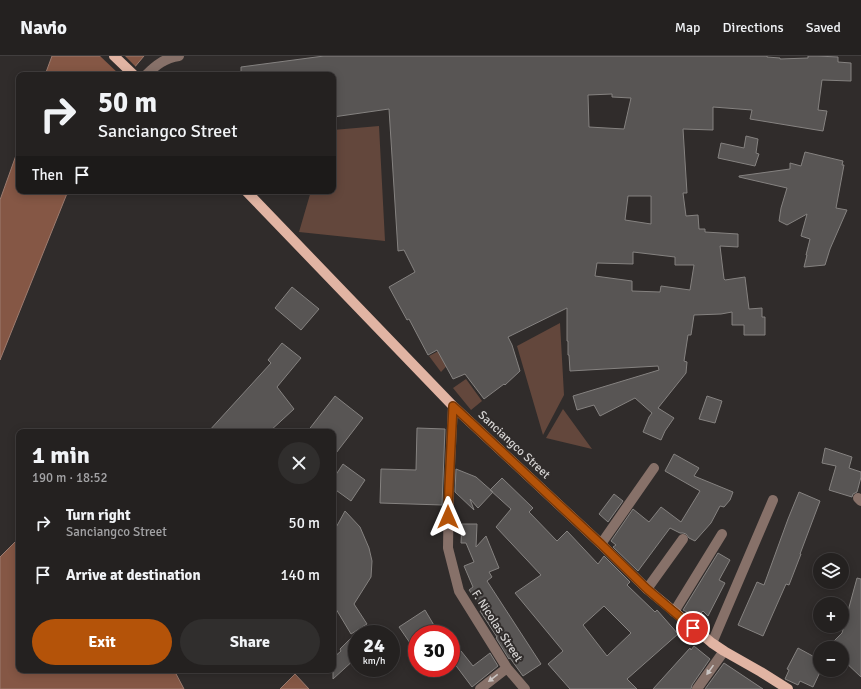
<!DOCTYPE html>
<html lang="en">
<head>
<meta charset="utf-8">
<style>
	:root { --surface:#242120; --page:#302e2d; --text:#f1f3f6; --muted:#a3a3a5; --line:#413e3e; --accent:#b45309 }
	body { margin:0; font-family:Signika,sans-serif; background:var(--page); color:var(--text); height:100vh; display:flex; flex-direction:column; font-size:15px; white-space:nowrap }
	* { box-sizing:border-box; margin:0 }
	p { font-size:13px; color:var(--muted) }
	.icon { flex:none; width:22px; height:22px; fill:none; stroke:currentColor; stroke-width:2; stroke-linecap:round; stroke-linejoin:round }
	.map { position:relative; flex:1; overflow:hidden }
	.sheet { position:absolute; left:16px; top:373px; width:320px; height:244px; display:flex; flex-direction:column; background:var(--surface); border-radius:8px; box-shadow:0 2px 10px #0003,0 0 0 1px var(--line) }
	.sheet>* { flex:none }
	.hud { position:absolute; left:16px; top:16px; width:320px; height:122px; border-radius:8px; box-shadow:0 2px 10px #0003,0 0 0 1px var(--line); background:#242120; color:var(--text); overflow:hidden }
	.buttons { position:absolute; left:813px; top:497px; display:grid; gap:8px }
	.buttons a { display:grid; place-items:center; width:36px; height:36px; border-radius:50%; background:var(--surface); box-shadow:0 2px 10px #0003,0 0 0 1px var(--line); font-size:20px }
	.speed { position:absolute; left:348px; top:569px; display:flex; gap:8px; font-size:20px; font-weight:700; text-align:center }
	.speed>* { display:grid; place-content:center; width:52px; height:52px; border-radius:50%; background:var(--surface); box-shadow:0 2px 10px #0003,0 0 0 1px var(--line); line-height:1 }
	.speed small { font-size:10px; font-weight:400 }
	.speed .limit { border:6px solid #d22; background:#fff; color:#111 }
	.pin { position:absolute; display:grid; place-items:center; width:34px; height:34px; color:#fff; margin:-17px; border:2px solid #fff; border-radius:50%; box-shadow:0 1px 4px #0007 }
	.me { position:absolute; width:44px; margin:-22px; rotate:0deg; stroke-linejoin:round; filter:drop-shadow(0 0 3px #0008) }
	.turn { display:flex; align-items:center; gap:14px; height:84px; padding:0 16px; font-size:18px }
	.turn .icon { width:52px; height:52px; stroke-width:2.5 }
	.turn b { display:block; font-size:28px; line-height:34px }
	.then { display:flex; align-items:center; height:38px; padding:0 16px; background:#0003; gap:8px; font-size:15px }
	.round { display:grid; place-items:center; flex:none; width:42px; height:42px; border-radius:21px; background:var(--page) }
	.overview { display:flex; align-items:center; justify-content:space-between; height:68px; padding:0 16px }
	h1 { font-size:24px; font-weight:800; line-height:30px }
	.action { display:flex; gap:8px; margin-top:auto; padding:8px 16px }
	.action a { flex:1; height:46px; border-radius:24px; background:var(--accent); color:#fff; font-size:16px; font-weight:800; line-height:46px; text-align:center }
	.action a+a { background:var(--page); color:var(--text) }
	ul { padding:0; list-style:none }
	li { display:flex; align-items:center; gap:12px; height:52px; padding:0 16px }
	li div { flex:1 }
	li b { display:block; font-size:15px }
	li em { font-style:normal }
	header { display:flex; align-items:center; gap:24px; box-sizing:border-box; height:56px; padding:0 20px; background:var(--surface); border-bottom:1px solid var(--line) }
	header strong { font-size:19px }
	nav { display:flex; gap:22px; margin-inline-start:auto; font-size:14px }
	.map>svg:first-child { display:block }
	.green { fill:#63473c }
	.water { fill:#855745; stroke:#9d7c70 }
	.pier { fill:#302c2b }
	.building { fill:#585554; stroke:#858280; fill-rule:evenodd }
	.lines { fill:none; stroke-linecap:round; stroke-linejoin:round }
	.minor { stroke:#877169; stroke-width:10 }
	.major { stroke:#e1b4a3; stroke-width:10 }
	.oneway { fill:#cac5c3 }
	.route-casing { stroke:#753606; stroke-width:10 }
	.route { stroke:#b45309; stroke-width:7 }
	.labels { text-anchor:middle; dominant-baseline:central; stroke-width:4; stroke-linejoin:round; paint-order:stroke }
	.street-label { font-size:12px; fill:#d6d4d3; stroke:#302c2b }
</style>
</head>
<body>
<header>
<strong>Navio</strong>
<nav><a>Map</a><a>Directions</a><a>Saved</a></nav>
</header>
<div class="map">
<svg width="861" height="633" viewBox="0 0 861 633">
	<rect width="100%" height="100%" fill="#302c2b"/>
	<path class="green" d="M379 70 385 185 299 176 311 135H333V74Z
		M560 267 564 339 543 379 517 290Z
		M454 287 459 297 441 316 429 300Z
		M466 323 482 345 471 354 453 332Z
		M563 353 592 393 546 382Z"/>
	<path class="water" d="M52 0H144L128 19H45Z
		M19 91V135H68L0 304V144Z
		M19 482V614H174L184 633H0V501Z
		M295 618 309 633H280Z"/>
	<path class="pier" d="M100 0H125L137 12 131 19H120Z"/>
	<path class="building" d="M324 0H767V1L780 2V3L808 2V0H817L838 1V6L851 7V25L822 24 818 54 827 55 823 75 750 63 752 54 713 51V74L683 73 687 137H683L686 160 698 159 699 173H705V176L738 178V191L720 190 724 223 725 224 745 221 749 253 762 252V261H765V279H744V269H732V256L721 258 694 259 691 279H688L684 305 687 306 686 317 658 352 674 362 665 375 661 384 643 376 649 361 652 357 635 342 600 360 594 349 577 354 573 340 659 314 658 310 570 315 569 299H568V285H567V252L508 281 512 289 520 315 505 329 504 328 484 343 465 318 453 323 437 294 428 299 409 263 407 264 389 231 415 216 404 194 398 195 389 53 333 61V19H241V11ZM612 38V41L631 42 624 73 589 71 588 39ZM628 140H651V168L625 164ZM633 196 675 201V209H694L690 234 661 230 660 236 632 235V225L595 220 597 207 633 208Z
		M746 80 758 83 756 97 759 98 755 110 718 102 721 87 744 92Z
		M805 96 843 105 842 109H844L836 152 847 154 830 193 825 209 804 211 807 199H806L810 183 801 180 807 158 787 169 779 165 781 152 787 132 739 121V120L790 113V107L801 110Z
		M292 231 319 253 301 274 275 252Z
		M282 287 301 302 277 331 294 353 269 376H208L271 307 268 304Z
		M335 340 363 362 333 401V376H307Z
		M707 340 722 345 715 367 699 363Z
		M417 372 445 373 442 449 380 447 381 413 416 414Z
		M825 392 852 401 849 412 861 416V421L857 436 853 438 852 441 829 434 836 410 822 407Z
		M674 398 699 412 694 420 733 436 730 444 724 451 720 450 711 467 695 485 689 482 686 478 683 477H680L670 472 638 515 613 491 616 489 611 485 633 453 649 466 661 451 681 466 700 435 665 415Z
		M343 408 365 424 351 445 333 432V423Z
		M456 413 476 421 493 436 478 452 470 443 474 454 455 436Z
		M502 422 533 452 529 456 557 485 567 475 598 508 604 500 630 526 627 529 655 556 657 554 678 578 627 623 637 633H570L548 608 563 595 515 537 541 519 496 471 511 453 490 434ZM604 550 631 577 607 600 583 569Z
		M799 436 820 445 800 498H801L789 529 786 528 763 580 738 569 757 526 764 529 788 463Z
		M614 438 623 445 608 466 599 458Z
		M345 455 360 471 369 492 372 505 371 521 354 548 367 568 351 578 333 548V477Z
		M462 468H477L476 491 486 480 499 512 489 516 492 521 487 525 541 608 523 620 510 602 509 603 496 582 497 581 480 555 483 553 469 534 473 531 464 510 474 506 466 487H461Z
		M718 497 730 504 719 524 725 527 708 560 703 555 697 561 683 554Z
		M857 522 861 523V621L842 603V592H831L829 590 842 577Z
		M425 554 435 571 424 578H417V582L410 587 399 571Z
		M357 576V600L356 602 333 623V602L341 595 340 593Z
		M694 590 710 603 692 629 691 633H653L690 592 691 594Z
		M798 592 820 604V614H821L813 631 800 625 798 629 785 623 789 614 787 613Z
		M461 595 473 610 490 597 498 610 472 631 451 603V602Z
		M724 607 763 633H705Z"/>
	<g class="lines">
		<path class="minor" d="M146 19C156 9 165 2 179 0
			M453 350 449 430 448 492 459 535 507 612 525 633
			M858 442 861 445
			M601 488 654 412
			M647 533 683 483
			M674 556 722 478
			M712 587 773 444
			M480 633 507 612
			M697 633 724 595"/>
		<path class="major" d="M114 0 134 19
			M246 135 453 350 601 488 647 533 712 587 724 595 761 616 788 633"/>
	</g>
	<defs><path id="oneway-solid" d="M-6-.8H1V-3.2L6.5 0L1 3.2V.8H-6Z"/></defs>
	<g class="oneway">
		<use href="#oneway-solid" transform="translate(710 614) rotate(125)"/>
		<use href="#oneway-solid" transform="translate(493 622) rotate(142)"/>
	</g>
	<g class="lines">
		<g class="route-casing">
			<path id="route" d="M448 461 449 430 453 350 601 488 647 533 693 572"/>
		</g>
		<use href="#route" class="route"/>
	</g>
	<g class="labels">
		<g class="street-label">
			<text transform="translate(514 389) rotate(43)">Sanciangco Street</text>
			<text transform="translate(497 570) rotate(57)">F. Nicolas Street</text>
		</g>
	</g>
</svg>
<div class="buttons">
<a><svg class="icon" aria-label="layers" viewBox="0 0 24 24"><path d="M12 4l9 5-9 5-9-5zM3 14l9 5 9-5"/></svg></a>
<a>+</a>
<a>−</a>
</div>
<div class="speed"><div>24<small>km/h</small></div><div class="limit">30</div></div>
<div class="pin" style="left:693px;top:572px;background:#d93025"><svg class="icon" aria-label="arrive" viewBox="0 0 24 24"><path d="M6 21V4h12l-3 4 3 4H6"/></svg></div>
<svg class="me" style="left:448px;top:461px" viewBox="-20 -20 40 40"><path d="M0-17L14 15 0 8-14 15z" fill="#b45309" stroke="#fff" stroke-width="4"/></svg>
<div class="hud">
<div class="turn"><svg class="icon" aria-label="right" viewBox="0 0 24 24"><path d="M7 20v-9h11M14 6l5 5-5 5"/></svg><div><b>50 m</b>Sanciangco Street</div></div>
<div class="then">Then<svg class="icon" aria-label="arrive" viewBox="0 0 24 24"><path d="M6 21V4h12l-3 4 3 4H6"/></svg></div>
</div>
<section class="sheet">
<div class="overview"><div><h1>1 min</h1><p>190 m · 18:52</p></div><a class="round"><svg class="icon" aria-label="close" viewBox="0 0 24 24"><path d="M6 6l12 12M18 6L6 18"/></svg></a></div>
<ul>
<li><svg class="icon" aria-label="right" viewBox="0 0 24 24"><path d="M7 20v-9h11M14 6l5 5-5 5"/></svg><div><b>Turn right</b><p>Sanciangco Street</p></div><em>50 m</em></li>
<li><svg class="icon" aria-label="arrive" viewBox="0 0 24 24"><path d="M6 21V4h12l-3 4 3 4H6"/></svg><div><b>Arrive at destination</b></div><em>140 m</em></li>
</ul>
<div class="action"><a>Exit</a><a>Share</a></div>
</section>
</div>
</body>
</html>
